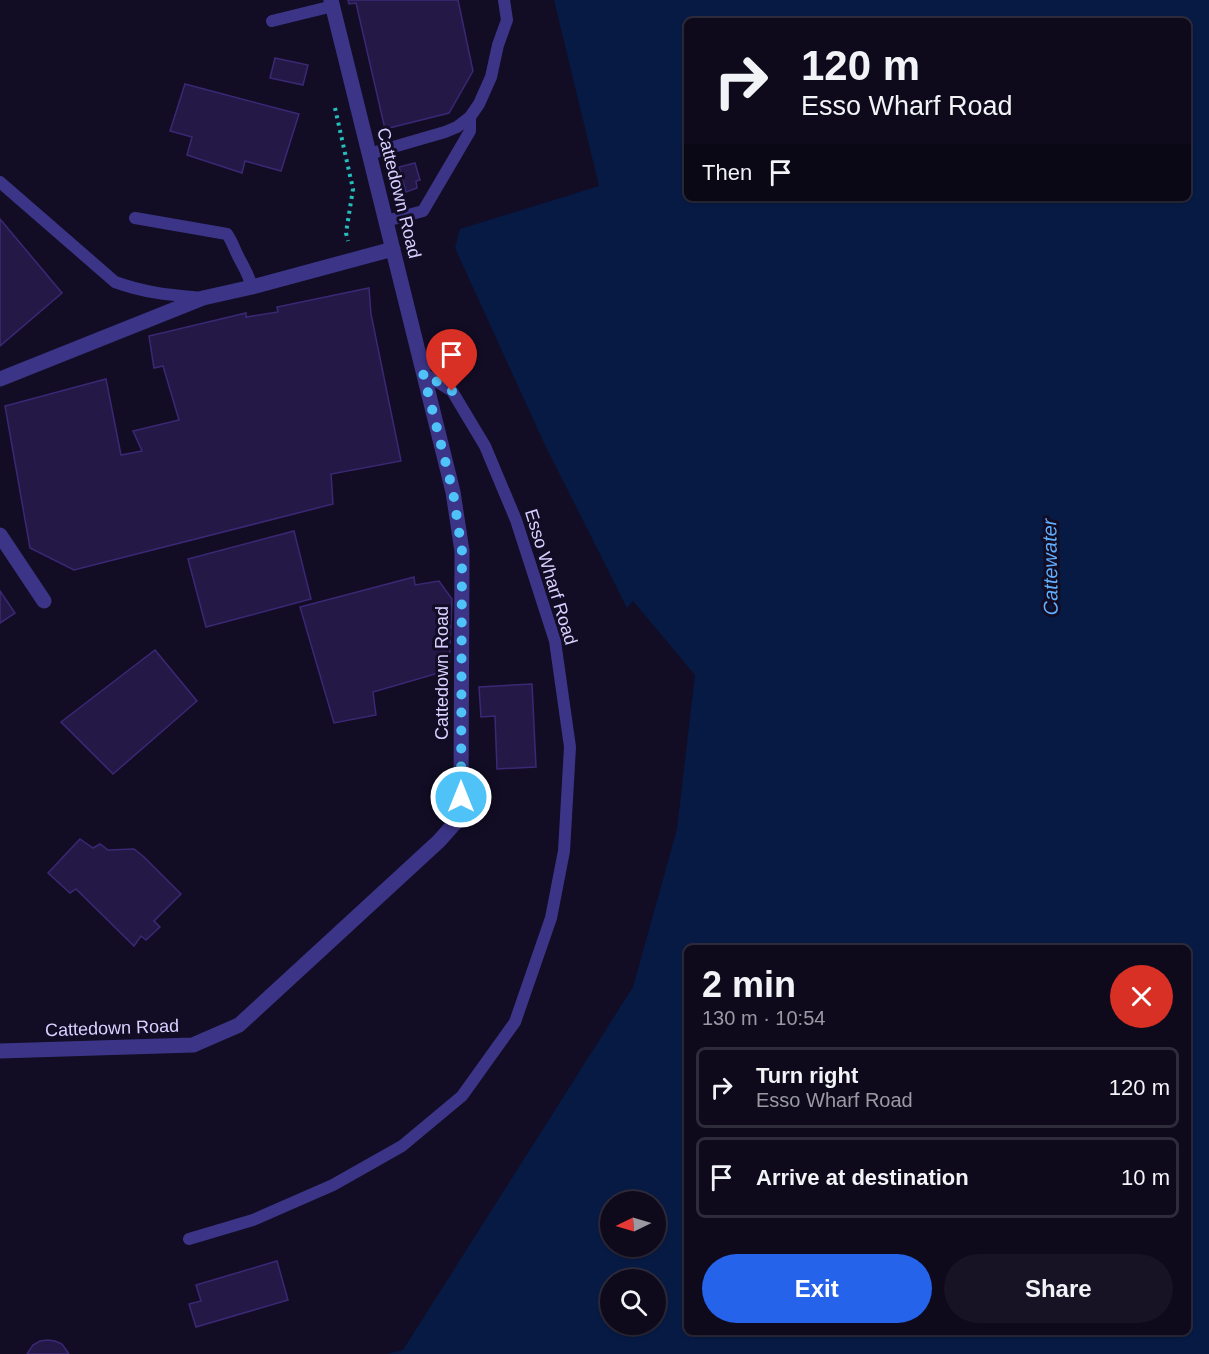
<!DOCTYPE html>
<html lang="en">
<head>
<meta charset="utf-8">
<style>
	:root { --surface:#0e0a1c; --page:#171325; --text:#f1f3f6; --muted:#9b9aa3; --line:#2e2b3b; --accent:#2563eb }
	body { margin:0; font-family:Helvetica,sans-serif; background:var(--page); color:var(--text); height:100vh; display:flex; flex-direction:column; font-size:22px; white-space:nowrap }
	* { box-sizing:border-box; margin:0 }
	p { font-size:20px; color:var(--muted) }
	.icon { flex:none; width:33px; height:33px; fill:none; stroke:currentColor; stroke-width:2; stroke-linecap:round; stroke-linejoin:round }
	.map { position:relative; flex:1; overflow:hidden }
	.drawer { position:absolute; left:684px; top:945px; width:507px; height:390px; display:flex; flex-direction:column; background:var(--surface); border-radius:9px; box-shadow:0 2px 4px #0004,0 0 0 2px var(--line) }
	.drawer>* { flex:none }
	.banner { position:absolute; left:684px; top:18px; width:507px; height:183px; border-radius:9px; box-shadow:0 2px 4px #0004,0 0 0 2px var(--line); background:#0e0a1c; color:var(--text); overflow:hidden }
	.needle { width:39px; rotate:265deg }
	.controls { position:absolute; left:600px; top:1191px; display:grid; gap:12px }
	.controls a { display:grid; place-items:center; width:66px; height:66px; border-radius:50%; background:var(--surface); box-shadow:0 2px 4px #0004,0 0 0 2px var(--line); font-size:30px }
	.pin { position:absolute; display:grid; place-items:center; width:51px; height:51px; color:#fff; margin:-62px -26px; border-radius:50% 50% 50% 0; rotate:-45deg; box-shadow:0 0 6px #0007 }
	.pin .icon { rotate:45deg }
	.me { position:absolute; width:66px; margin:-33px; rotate:0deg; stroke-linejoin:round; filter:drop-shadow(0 0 4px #0008) }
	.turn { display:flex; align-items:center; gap:21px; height:126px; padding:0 18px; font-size:27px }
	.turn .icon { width:78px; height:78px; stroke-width:2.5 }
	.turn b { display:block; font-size:42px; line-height:51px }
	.then { display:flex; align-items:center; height:57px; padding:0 18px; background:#0003; gap:12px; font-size:22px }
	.round { display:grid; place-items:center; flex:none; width:63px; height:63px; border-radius:32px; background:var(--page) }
	.headline { display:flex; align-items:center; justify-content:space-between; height:102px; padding:0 18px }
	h1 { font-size:36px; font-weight:700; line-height:45px }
	.button { display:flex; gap:12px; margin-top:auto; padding:12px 18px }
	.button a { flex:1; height:69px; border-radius:36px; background:var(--accent); color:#fff; font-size:24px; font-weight:700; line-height:69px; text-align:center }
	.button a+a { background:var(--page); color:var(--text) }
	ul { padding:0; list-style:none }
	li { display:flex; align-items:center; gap:18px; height:81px; margin:0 12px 9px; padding:0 6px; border:3px solid var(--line); border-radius:9px }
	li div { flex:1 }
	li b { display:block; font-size:22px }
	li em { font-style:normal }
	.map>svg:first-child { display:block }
	.water { fill:#061a44; fill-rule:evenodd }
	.building { fill:#241847; stroke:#3b2875; stroke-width:1.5 }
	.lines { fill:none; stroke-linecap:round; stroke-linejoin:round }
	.path { stroke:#26bebc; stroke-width:4; stroke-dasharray:3 4.5; stroke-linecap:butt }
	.service { stroke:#3c3587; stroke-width:12 }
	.minor { stroke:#3c3587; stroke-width:15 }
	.route { stroke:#4fc3f7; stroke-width:10; stroke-dasharray:0 18 }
	.labels { text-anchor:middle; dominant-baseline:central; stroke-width:6; stroke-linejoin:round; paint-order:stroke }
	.street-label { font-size:18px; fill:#d8d1ff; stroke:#120d25 }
	.water-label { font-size:20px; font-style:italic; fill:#5fadff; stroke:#120d25 }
</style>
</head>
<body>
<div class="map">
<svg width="1209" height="1354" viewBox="0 0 1209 1354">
	<rect width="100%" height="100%" fill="#120d25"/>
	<path class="water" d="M554 0H1209V1354H386L403 1350 633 987 677 829 695 675 633 601 627 608 544 443 455 248 460 229 599 186ZM687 21H1188V198H687ZM687 948H1188V1332H687ZM610 1202H656V1246H610ZM610 1280H656V1324H610Z"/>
	<path class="building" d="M348 0H458L473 71 449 113 385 129 356 3 349 4Z
		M275 58 308 65 303 85 270 78Z
		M185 84 299 114 281 171 245 161 242 173 187 155 192 137 170 131Z
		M415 163 420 180 416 181 417 188 406 192 399 167Z
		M0 219 62 293 0 346Z
		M369 288 371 314 401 461 331 474 333 504 74 570 30 548 5 406 106 379 121 455 142 451 133 431 179 420 163 366 154 368 149 336 246 313V317L278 312 277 307Z
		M294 531 311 599 206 627 188 559Z
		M414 577 415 585 439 581 452 599 449 670 373 692 376 715 334 723 300 607Z
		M0 591 15 613 0 623Z
		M155 650 197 701 113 774 61 722Z
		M532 684 536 767 497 769 495 716 481 717 479 687Z
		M80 839 93 848 100 844 108 850 134 849 144 857 181 894 154 921 160 927 146 940 141 936 134 946 76 889 70 893 48 873Z
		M277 1261 288 1300 196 1327 189 1304 201 1301 196 1285Z
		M48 1340 55 1341 62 1344 69 1354H27L33 1345 40 1341Z"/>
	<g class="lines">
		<path class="path" d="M335 108 353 189 346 233 348 241"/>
		<path class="service" d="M272 21 333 6
			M369 154 445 132 457 127 470 117 479 104 491 77 498 45 507 20 504 0
			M0 182 115 282C145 293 171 295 202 298
			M135 218 227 234C232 241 234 248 238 256 244 268 248 273 252 287
			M386 221 423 211 470 131V117
			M189 1239 253 1220 333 1185 402 1146 462 1096 515 1022 551 918 564 851 570 747 555 641 516 520 485 446 452 391 423 373"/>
		<path class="minor" d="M0 379 203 298 252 287 393 249
			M0 535 44 601
			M0 1051 193 1045 239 1025 439 841 455 823 461 797 462 551 453 492 331 0"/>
	</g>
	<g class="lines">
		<path class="route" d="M452 391 423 373 453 492 462 551 461 797"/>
	</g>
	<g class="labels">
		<g class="street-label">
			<text transform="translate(399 193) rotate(76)">Cattedown Road</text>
			<text transform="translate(551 577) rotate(73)">Esso Wharf Road</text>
			<text transform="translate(442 673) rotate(-90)">Cattedown Road</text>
			<text transform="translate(112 1028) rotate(-2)">Cattedown Road</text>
		</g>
		<g class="water-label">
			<text transform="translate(1050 567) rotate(-91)">Cattewater</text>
		</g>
	</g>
</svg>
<div class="controls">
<a><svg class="needle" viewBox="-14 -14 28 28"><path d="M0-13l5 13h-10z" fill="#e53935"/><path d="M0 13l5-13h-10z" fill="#9b9aa3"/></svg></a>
<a><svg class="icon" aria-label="search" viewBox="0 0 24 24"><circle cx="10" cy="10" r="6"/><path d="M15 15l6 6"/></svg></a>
</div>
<div class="pin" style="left:452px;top:391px;background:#d93025"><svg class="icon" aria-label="arrive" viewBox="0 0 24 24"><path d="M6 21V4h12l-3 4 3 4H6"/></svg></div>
<svg class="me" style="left:461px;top:797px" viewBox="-20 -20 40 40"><circle r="17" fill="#4fc3f7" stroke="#fff" stroke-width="3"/><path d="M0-11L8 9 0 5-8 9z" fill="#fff"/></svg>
<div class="banner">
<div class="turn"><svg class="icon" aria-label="right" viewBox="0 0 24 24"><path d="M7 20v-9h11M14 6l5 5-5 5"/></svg><div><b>120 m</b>Esso Wharf Road</div></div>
<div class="then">Then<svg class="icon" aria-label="arrive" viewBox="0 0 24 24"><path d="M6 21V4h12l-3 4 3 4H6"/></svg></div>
</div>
<section class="drawer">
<div class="headline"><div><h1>2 min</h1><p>130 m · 10:54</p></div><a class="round" style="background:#d93025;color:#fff"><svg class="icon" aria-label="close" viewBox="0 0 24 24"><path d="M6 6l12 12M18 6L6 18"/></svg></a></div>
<ul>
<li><svg class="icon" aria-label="right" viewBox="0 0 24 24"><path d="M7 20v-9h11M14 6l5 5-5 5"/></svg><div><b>Turn right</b><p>Esso Wharf Road</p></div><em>120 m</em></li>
<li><svg class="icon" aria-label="arrive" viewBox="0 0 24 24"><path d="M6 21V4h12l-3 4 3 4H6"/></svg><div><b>Arrive at destination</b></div><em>10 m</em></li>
</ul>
<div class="button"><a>Exit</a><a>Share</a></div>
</section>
</div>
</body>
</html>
